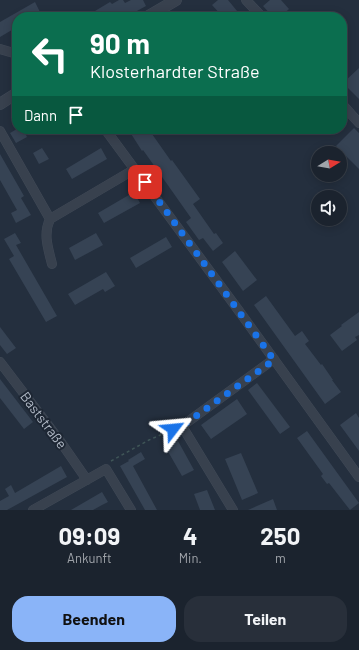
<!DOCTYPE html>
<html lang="de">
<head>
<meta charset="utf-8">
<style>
	:root { --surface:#1b232e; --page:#282f3a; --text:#f1f3f6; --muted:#a0a4aa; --line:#39404a; --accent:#8ab4f8 }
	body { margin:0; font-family:Barlow,sans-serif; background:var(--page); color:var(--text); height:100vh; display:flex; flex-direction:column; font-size:15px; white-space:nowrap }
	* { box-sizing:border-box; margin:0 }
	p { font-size:13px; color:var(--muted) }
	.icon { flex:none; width:22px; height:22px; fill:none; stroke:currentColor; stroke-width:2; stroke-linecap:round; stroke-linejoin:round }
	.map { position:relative; height:510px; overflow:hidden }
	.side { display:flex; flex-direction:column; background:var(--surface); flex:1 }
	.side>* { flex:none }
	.guide { position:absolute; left:12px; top:12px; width:335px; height:122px; border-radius:16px; box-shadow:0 2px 10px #0003,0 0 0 1px var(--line); background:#0b6e4f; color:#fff; overflow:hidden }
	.needle { width:26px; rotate:79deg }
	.buttons { position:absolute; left:311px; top:146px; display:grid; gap:8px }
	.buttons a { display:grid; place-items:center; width:36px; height:36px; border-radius:50%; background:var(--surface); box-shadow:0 2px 10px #0003,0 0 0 1px var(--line); font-size:20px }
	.pin { position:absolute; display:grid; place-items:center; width:34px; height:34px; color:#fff; margin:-17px; border-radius:8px; box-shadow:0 2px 6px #0006 }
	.me { position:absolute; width:44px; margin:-22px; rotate:61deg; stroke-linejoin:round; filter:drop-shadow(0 0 3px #0008) }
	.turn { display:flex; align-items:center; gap:14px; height:84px; padding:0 12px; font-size:18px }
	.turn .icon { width:52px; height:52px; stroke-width:2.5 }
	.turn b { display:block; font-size:28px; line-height:34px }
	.then { display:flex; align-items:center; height:38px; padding:0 12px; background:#0003; gap:8px; font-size:15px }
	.eta { display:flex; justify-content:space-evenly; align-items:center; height:68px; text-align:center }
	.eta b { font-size:24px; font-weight:700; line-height:28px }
	.button { display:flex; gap:8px; margin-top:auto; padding:8px 12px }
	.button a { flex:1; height:46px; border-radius:16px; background:var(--accent); color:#111; font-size:16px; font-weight:700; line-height:46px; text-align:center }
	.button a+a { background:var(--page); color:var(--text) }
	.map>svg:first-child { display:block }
	.building { fill:#364354 }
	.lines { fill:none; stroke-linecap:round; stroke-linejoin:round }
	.minor-casing { stroke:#414a57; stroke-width:10 }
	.tertiary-casing { stroke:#414a57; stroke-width:12 }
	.path { stroke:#3f5557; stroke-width:1.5; stroke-dasharray:3 3; stroke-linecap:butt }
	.minor { stroke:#38414e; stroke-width:9 }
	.tertiary { stroke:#38414e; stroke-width:11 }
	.route { stroke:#1a73e8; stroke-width:7; stroke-dasharray:0 12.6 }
	.labels { text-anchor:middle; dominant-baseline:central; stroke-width:4; stroke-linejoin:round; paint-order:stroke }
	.street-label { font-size:14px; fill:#b4bcc9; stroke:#1d2633 }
</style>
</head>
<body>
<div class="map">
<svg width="359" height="510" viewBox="0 0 359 510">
	<rect width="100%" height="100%" fill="#242f3e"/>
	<path class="building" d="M119 0H123L125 3 131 0H143L146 6 126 17H85L110 2 112 4Z
		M218 0H228L242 17H223L212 5Z
		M270 0H281L289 9 280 17H273L263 6Z
		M35 2 41 14 35 17H17V27L0 37V22Z
		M359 68V99L343 83Z
		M354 128 359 133V169L336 146Z
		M17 129H23L27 137 16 143 10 133Z
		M128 129H159L152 134 171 161 172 160 200 199 193 204 214 234 216 233 223 243 213 251 203 238 199 240 186 222 191 218 148 157 143 150 142 151Z
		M42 148 49 159 39 164 33 153Z
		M101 148 107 159 72 179 66 169Z
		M0 154 24 196 21 198 31 215 16 223 11 213 17 210 0 180Z
		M134 192 140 203 104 223 98 213Z
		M15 233 21 243 16 245 57 316 46 322 9 259 14 256 4 239Z
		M96 233 103 245 75 260 69 248Z
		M166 237 172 247 136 268 130 258Z
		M235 251 257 280 243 291 222 262Z
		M106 272 115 286 105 292 103 289 75 305 68 294Z
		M266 296 295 336 302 331 309 341 305 344 321 365 322 364 333 380H332L341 392 325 404 254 305Z
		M359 312V335L355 337 357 340 342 351 330 335 342 326 341 325Z
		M0 327 16 348 7 354 0 345Z
		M0 379 33 422 24 429 0 398Z
		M257 383 290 427 280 434 248 390Z
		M237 399 247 414 211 439 201 425Z
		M356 413 359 418V451L340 425Z
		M307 431 359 503 350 510 329 483 327 484 321 476 323 474 297 438Z
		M178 441 194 470 182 476 166 448Z
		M141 452 145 459 133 466 157 510H145L120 466 129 461 128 460Z
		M241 453 258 493 242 500 225 459Z
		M61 466 67 477 7 510H0V501L9 496 5 489 11 485 15 493Z
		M207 490 215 510H200L194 494Z
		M102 492 108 502 102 505 93 510H71Z
		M273 499 277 510H248Z"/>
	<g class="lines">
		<g class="minor-casing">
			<path id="minor" d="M246 0 262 17
				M0 49 17 54
				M342 104 359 123
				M105 129 239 311 359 477
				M0 131 50 219
				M52 264C48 248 43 234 50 219L135 169
				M0 362 60 441 87 480
				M33 510 106 469 131 510
				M233 510 182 426 274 359"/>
		</g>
		<g class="tertiary-casing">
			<path id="tertiary" d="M147 17 176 0
				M0 104 17 93"/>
		</g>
		<path class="path" d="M111 461 149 440 174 429"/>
		<use href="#minor" class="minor"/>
		<use href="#tertiary" class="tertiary"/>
	</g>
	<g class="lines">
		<path class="route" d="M145 182 274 360 182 426 173 429"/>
	</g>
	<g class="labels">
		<g class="street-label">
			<text transform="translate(44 420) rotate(53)">Baststraße</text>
		</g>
	</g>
</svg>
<div class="buttons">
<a><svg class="needle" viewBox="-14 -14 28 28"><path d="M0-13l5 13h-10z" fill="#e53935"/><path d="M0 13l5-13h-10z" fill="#a0a4aa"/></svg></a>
<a><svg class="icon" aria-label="sound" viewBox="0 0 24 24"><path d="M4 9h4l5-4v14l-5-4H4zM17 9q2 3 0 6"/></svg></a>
</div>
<div class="pin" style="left:145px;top:182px;background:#d93025"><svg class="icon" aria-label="arrive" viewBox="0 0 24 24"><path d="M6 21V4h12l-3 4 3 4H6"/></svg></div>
<svg class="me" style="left:173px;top:429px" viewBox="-20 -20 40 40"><path d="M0-17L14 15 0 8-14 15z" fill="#1a73e8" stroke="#fff" stroke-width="4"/></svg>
<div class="guide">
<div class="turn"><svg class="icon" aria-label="left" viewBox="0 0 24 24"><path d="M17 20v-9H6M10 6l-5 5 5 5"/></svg><div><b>90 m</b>Klosterhardter Straße</div></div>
<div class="then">Dann<svg class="icon" aria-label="arrive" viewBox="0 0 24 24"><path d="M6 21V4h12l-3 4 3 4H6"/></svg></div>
</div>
</div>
<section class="side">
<div class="eta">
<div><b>09:09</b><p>Ankunft</p></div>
<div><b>4</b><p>Min.</p></div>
<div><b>250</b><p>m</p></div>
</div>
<div class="button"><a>Beenden</a><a>Teilen</a></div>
</section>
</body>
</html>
